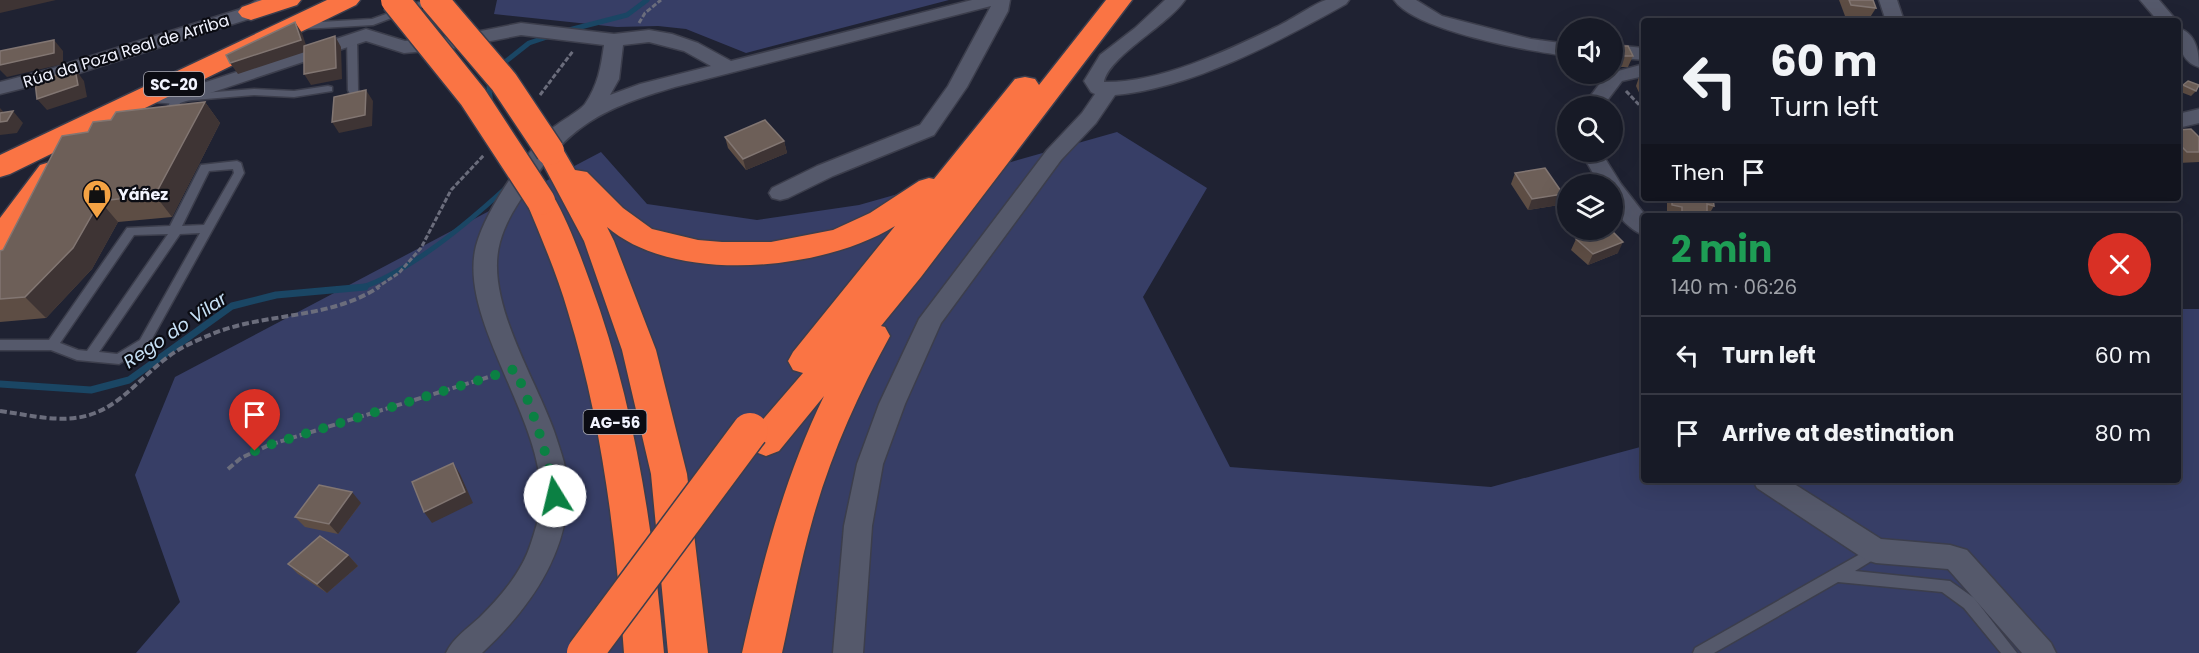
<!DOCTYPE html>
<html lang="en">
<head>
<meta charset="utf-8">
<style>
	:root { --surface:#171a26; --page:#20232e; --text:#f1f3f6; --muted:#9ea1a7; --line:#363843 }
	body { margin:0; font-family:Poppins,sans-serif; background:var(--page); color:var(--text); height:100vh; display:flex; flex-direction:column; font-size:22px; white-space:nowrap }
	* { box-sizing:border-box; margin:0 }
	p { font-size:20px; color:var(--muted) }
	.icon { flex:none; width:33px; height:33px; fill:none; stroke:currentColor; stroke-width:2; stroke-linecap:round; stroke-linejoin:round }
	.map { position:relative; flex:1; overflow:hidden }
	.panel { position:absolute; left:1641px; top:213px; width:540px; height:270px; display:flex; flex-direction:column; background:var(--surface); border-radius:6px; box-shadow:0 6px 24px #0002,0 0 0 2px var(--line) }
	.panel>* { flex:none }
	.guide { position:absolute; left:1641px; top:18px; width:540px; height:183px; border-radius:6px; box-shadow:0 6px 24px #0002,0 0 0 2px var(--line); background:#171a26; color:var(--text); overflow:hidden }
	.buttons { position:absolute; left:1557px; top:18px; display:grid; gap:12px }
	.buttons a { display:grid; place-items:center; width:66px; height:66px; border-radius:50%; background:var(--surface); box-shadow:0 6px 24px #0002,0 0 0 2px var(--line); font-size:30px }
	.pin { position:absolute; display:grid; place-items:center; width:51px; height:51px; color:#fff; margin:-62px -26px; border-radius:50% 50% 50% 0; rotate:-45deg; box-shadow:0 0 6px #0007 }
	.pin .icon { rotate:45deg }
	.me { position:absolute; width:66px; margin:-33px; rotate:351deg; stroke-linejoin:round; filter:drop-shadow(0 0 4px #0008) }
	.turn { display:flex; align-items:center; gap:21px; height:126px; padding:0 30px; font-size:27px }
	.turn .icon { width:78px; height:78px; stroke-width:2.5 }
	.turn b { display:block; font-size:42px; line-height:51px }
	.then { display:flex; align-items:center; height:57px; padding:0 30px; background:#0003; gap:12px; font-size:22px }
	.round { display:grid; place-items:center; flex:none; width:63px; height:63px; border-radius:32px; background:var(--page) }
	.summary { display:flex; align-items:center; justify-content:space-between; height:102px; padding:0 30px }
	h1 { font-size:36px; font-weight:700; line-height:45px; color:#1e9e55 }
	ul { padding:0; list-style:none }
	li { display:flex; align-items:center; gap:18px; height:78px; padding:0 30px; border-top:2px solid var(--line) }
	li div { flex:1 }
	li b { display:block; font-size:22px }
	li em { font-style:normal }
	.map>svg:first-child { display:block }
	.green { fill:#373e66 }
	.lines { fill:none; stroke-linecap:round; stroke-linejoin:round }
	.stream-far1 { stroke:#1a4664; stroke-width:5 }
	.stream { stroke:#1a4664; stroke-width:7 }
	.lane-casing { stroke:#3c3e4c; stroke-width:3 }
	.street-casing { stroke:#3c3e4c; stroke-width:3 }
	.highway-casing { stroke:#3c3e4c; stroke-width:3 }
	.path-far1 { stroke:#6b6d7c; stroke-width:3; stroke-dasharray:5 2; stroke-linecap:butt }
	.path { stroke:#6b6d7c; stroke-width:4; stroke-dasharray:7 3; stroke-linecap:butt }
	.lane { fill:#55596b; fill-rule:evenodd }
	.street { fill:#55596b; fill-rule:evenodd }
	.highway { fill:#fa7444; fill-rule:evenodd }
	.highway-bridge-far1-casing { stroke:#3c3e4c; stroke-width:31; stroke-linecap:butt }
	.highway-bridge-casing { stroke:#3c3e4c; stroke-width:39; stroke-linecap:butt }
	.highway-bridge-far1 { stroke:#fa7444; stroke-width:28 }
	.highway-bridge { stroke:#fa7444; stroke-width:36 }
	.wall { fill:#5d4d44 }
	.shaded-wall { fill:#3e3434 }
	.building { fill:#6d5f58; stroke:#827672; stroke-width:1.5 }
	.route { stroke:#0b8043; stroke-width:10; stroke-dasharray:0 18 }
	.labels { text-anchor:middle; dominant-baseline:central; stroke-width:4.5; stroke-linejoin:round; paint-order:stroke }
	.shield { fill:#0b0c13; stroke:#adaeb8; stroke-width:1.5 }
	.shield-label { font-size:15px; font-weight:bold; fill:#f2f4ff }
	.street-label { font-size:16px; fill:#f2f4ff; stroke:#0b0c13 }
	.poi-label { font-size:16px; font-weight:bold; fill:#f2f4ff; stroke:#0b0c13; text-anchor:start }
	.water-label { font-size:18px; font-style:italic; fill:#c7e1f6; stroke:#0b0c13 }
</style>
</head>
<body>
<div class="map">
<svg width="2199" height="653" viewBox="0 0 2199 653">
	<rect width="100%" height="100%" fill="#1f2232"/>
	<path class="green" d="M497 0H949L746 53 686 29 658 26 617 27 494 14Z
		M1117 132 1207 188 1143 297 1230 467 1491 487 1644 446V480H2178V309H2199V653H136L180 602 135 475 175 377 601 152 647 204 757 220 859 205Z"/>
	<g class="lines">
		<path class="stream-far1" d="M565 31 627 15 647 0
			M500 66 529 43 550 36
			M491 105 489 87 493 80
			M360 288C410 272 469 222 508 186"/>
		<path class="stream" d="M0 384 91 390 129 380 232 306 276 295 365 287"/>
		<g class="lane-casing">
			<path id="lane" d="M425 0H439L373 25 303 29 298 26 303 23 372 19Z
				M352 36 357 39 358 90 362 98 357 101 353 100 348 90 347 39Z
				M328 86 332 87V91L294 97 254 95 181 101 176 111 180 114 179 116 169 118 164 115 172 98 177 95 254 89 294 91Z
				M237 161 241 163 244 173 148 346 119 364 77 360 51 350H0V340H49L127 228 170 226 201 165ZM233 169 234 173 204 225 182 226 209 171ZM200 233 140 340 117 354 99 352 180 234ZM168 234 87 351 78 350 60 343 134 235Z
				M1876 545 1881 547 1883 551 1881 555 1855 571 1950 581 1974 598 2017 653H2001L1964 608 1942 592 1838 582 1714 653H1693L1695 648Z"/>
		</g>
		<g class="street-casing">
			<path id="street" d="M257 0H279L258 16 60 79 0 94V82L47 70 244 8Z
				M972 0H1010L1008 11 967 87 934 135 833 176 788 198 780 200 772 198 769 193 772 188 817 166 920 125 948 86 991 6 675 87C604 108 567 125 527 190 516 206 505 223 500 242 484 299 535 377 554 431 561 452 570 476 568 498 564 561 526 612 482 653H446C453 638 468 628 480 617 501 596 522 572 531 543 536 528 542 509 541 494 540 414 458 318 476 246 485 211 523 156 549 131 557 123 580 111 585 104 598 85 601 67 604 45L521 35 450 49 404 53 366 41 177 104 139 101 136 97 139 93 176 92 366 29 405 41 450 37 521 23 614 34 649 30 672 34 698 43 731 61ZM649 42 684 51 711 66 640 84 610 95 619 79 623 45Z
				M1165 0H1185C1168 25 1108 57 1104 82 1160 83 1228 50 1278 26 1291 20 1315 3 1326 0 1333 0 1342 0 1349 0L1346 4C1280 41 1192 88 1115 95L1096 123 1061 160 941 323 905 404 883 464 872 526 863 653H833L844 526 857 464 879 404 919 319 1047 150 1082 113 1095 94 1091 92 1084 81 1100 55 1135 28Z
				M1394 0H1416L1442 16 1531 39 1568 44V56C1529 51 1415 31 1394 0Z
				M1879 0H1897L1904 21H1886Z
				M2140 0H2159L2177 21H2158Z
				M2178 28C2196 33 2199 51 2199 67 2181 62 2178 44 2178 28Z
				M1612 45 1644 48V60L1612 57Z
				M1644 64V76L1622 81 1603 106H1583L1607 74Z
				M2199 109V123L2178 128V114Z
				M1581 152H1601L1621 184 1646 216H1644V235C1633 232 1616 216 1612 204 1611 199 1612 190 1612 184H1599Z
				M1753 480H1788L1881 539 1950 545 1967 550 2051 643 2056 653H2022L1948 569 1876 563 1866 560 1757 488Z"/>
		</g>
		<g class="highway-casing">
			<path id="highway" d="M262 0H301L297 5 251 20 242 17 238 12 242 7Z
				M327 0H360L356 5 10 174 0 177V155Z
				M1106 0H1132L921 277 881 326 885 327 890 336C858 394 831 454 813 518 800 563 792 608 782 653H742C762 564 784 478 824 396L779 451 766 456 753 451 748 441 753 431 803 373 793 370 788 361 793 352 895 226C823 271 674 285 607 227L614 241 656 350 687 474 708 653H668L651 474 622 350 584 241 536 151 540 144 550 142 560 144 575 170 587 172 623 208 652 229 698 240 722 242H771L833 230 870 213 919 181 929 178 934 179 1015 79 1025 77 1035 79 1039 85Z
				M50 162 60 165 65 172 11 249 0 252V218L40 165Z
				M541 191 552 194C568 221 579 252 590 282 634 401 653 527 664 653H624C616 537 602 423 568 312 557 274 541 237 526 201L530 194Z"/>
		</g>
		<path class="path-far1" d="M639 23 645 13 661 0
			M1626 91 1644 110
			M540 95 573 51
			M376 288 399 273 421 248 451 190 484 155"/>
		<path class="path" d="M0 411C31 415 65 425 95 413 126 401 147 370 175 352 186 345 200 339 212 334 266 312 328 320 379 287
			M228 469 241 458 269 445 495 375"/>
		<use href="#lane" class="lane"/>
		<use href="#street" class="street"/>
		<use href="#highway" class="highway"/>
		<g class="highway-bridge-far1-casing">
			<path id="highway-bridge-far1" d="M395 0 473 97 541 201
				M434 0 504 82 550 151"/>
		</g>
		<g class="highway-bridge-casing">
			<path id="highway-bridge" d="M585 653 750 431"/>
		</g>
		<use href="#highway-bridge-far1" class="highway-bridge-far1"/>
		<use href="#highway-bridge" class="highway-bridge"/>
	</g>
	<path class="wall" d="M1839 0H1873L1876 8 1869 19 1845 16Z
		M1612 46 1633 56 1628 67H1612Z
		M1640 74H1644V97H1641L1636 86Z
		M2183 85 2196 91 2191 96 2178 91Z
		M205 102 220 123 172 217 118 222 92 269 46 318 0 322V251L3 250 111 120Z
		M2178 130 2199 137V162L2178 163Z
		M725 137 784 141 787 153 746 170 728 148Z
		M1515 173 1563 194 1559 205 1528 210 1511 184Z
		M1668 198H1713L1714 206 1708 216H1667V200Z
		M1576 239 1618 253 1588 265 1571 250Z
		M361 503 338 534 305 527 295 517Z
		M348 555 358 566 327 593 298 574 288 564Z"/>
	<path class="shaded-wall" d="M0 0H56L0 13Z
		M295 22 302 33 308 51 238 74 230 63Z
		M335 36 341 47 342 79 311 85 304 74Z
		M54 40 63 51V64L7 77 0 70V65Z
		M75 69 84 81 87 97 47 110 37 99Z
		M366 90 373 101 372 126 339 133 332 122Z
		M205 102 220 123 172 217 155 195Z
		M0 108 9 118 13 111 23 123 17 133 0 135Z
		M784 141 787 153 746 170 743 159Z
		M1563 194 1559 205 1528 210 1532 199Z
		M100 201 118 222 92 269 46 318 25 297Z
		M1623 242 1618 253 1588 265 1593 254Z
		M453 463 460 474 473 503 432 523 424 512Z
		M352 492 361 503 338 534 329 524Z
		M348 555 358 566 327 593 317 584Z"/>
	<path class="building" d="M1849 0H1873L1876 8 1851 5Z
		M295 22 301 40 230 63 226 55Z
		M335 36 336 68 304 74V46Z
		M54 40V53L0 65V51Z
		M1612 46H1628L1633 56H1612Z
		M75 69 78 85 37 99 35 82Z
		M1640 74H1644V81Z
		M2188 81 2199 85 2196 91 2183 85Z
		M366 90 365 115 332 122 334 97Z
		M205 102 155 195 100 201 73 248 25 297 0 299V251L3 250 62 136 88 132 93 122 111 120 116 112Z
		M13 111 7 121 0 122V113Z
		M765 120 784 141 743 159 725 137Z
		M2191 129 2199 137V152H2187L2178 143V130Z
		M1545 168 1563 194 1532 199 1515 173Z
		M1672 198H1713L1714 206 1707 204V216H1682V207L1672 205Z
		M1597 230H1611L1623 242 1593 254 1576 239Z
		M453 463 465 492 424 512 412 482Z
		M319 485 352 492 329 524 295 517Z
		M320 536 348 555 317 584 288 564Z"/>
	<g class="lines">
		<path class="route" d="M255 451 269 445 515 369C533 411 547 451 555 496"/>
	</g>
	<defs>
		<g id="shop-pin" transform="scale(1.5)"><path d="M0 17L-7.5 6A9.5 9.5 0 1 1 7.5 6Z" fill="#f4a344" stroke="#0b0c13"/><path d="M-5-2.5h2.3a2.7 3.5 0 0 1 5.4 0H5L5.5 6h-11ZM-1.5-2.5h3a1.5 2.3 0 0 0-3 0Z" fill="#111"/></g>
	</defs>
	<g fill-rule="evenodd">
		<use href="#shop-pin" x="97" y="194"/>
	</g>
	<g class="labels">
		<g class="shield">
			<rect x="144" y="72" width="60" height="24" rx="4.5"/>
			<rect x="583.5" y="410" width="63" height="24" rx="4.5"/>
		</g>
		<g class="shield-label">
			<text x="174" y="84">SC-20</text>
			<text x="615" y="422">AG-56</text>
		</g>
		<g class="street-label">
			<text transform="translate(126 51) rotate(-17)">Rúa da Poza Real de Arriba</text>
		</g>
		<g class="poi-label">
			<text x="118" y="194">Yáñez</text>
		</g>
		<g class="water-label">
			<text transform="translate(175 330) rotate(-34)">Rego do Vilar</text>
		</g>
	</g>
</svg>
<div class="buttons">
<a><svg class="icon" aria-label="sound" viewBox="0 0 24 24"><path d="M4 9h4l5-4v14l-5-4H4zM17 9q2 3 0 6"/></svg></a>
<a><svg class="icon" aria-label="search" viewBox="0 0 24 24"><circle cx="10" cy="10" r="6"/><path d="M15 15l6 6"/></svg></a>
<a><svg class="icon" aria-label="layers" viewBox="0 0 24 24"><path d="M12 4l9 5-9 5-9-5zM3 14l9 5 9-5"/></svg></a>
</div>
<div class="pin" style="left:255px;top:451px;background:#d93025"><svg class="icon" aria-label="arrive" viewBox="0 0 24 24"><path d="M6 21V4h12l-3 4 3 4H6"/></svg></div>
<svg class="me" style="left:555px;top:496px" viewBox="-20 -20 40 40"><circle r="19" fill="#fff"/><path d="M0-13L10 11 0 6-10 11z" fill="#0b8043"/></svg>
<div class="guide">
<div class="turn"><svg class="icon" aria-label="left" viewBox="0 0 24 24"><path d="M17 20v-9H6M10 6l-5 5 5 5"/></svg><div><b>60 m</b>Turn left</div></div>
<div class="then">Then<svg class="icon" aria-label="arrive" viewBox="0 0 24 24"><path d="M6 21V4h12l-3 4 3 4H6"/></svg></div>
</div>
<section class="panel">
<div class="summary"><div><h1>2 min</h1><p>140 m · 06:26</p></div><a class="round" style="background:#d93025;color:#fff"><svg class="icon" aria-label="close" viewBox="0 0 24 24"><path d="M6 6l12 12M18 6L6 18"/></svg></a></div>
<ul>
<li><svg class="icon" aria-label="left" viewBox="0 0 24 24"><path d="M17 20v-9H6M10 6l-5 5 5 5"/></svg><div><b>Turn left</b></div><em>60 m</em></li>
<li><svg class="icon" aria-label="arrive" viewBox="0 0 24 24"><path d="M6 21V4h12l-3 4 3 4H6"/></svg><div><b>Arrive at destination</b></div><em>80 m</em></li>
</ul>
</section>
</div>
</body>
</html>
